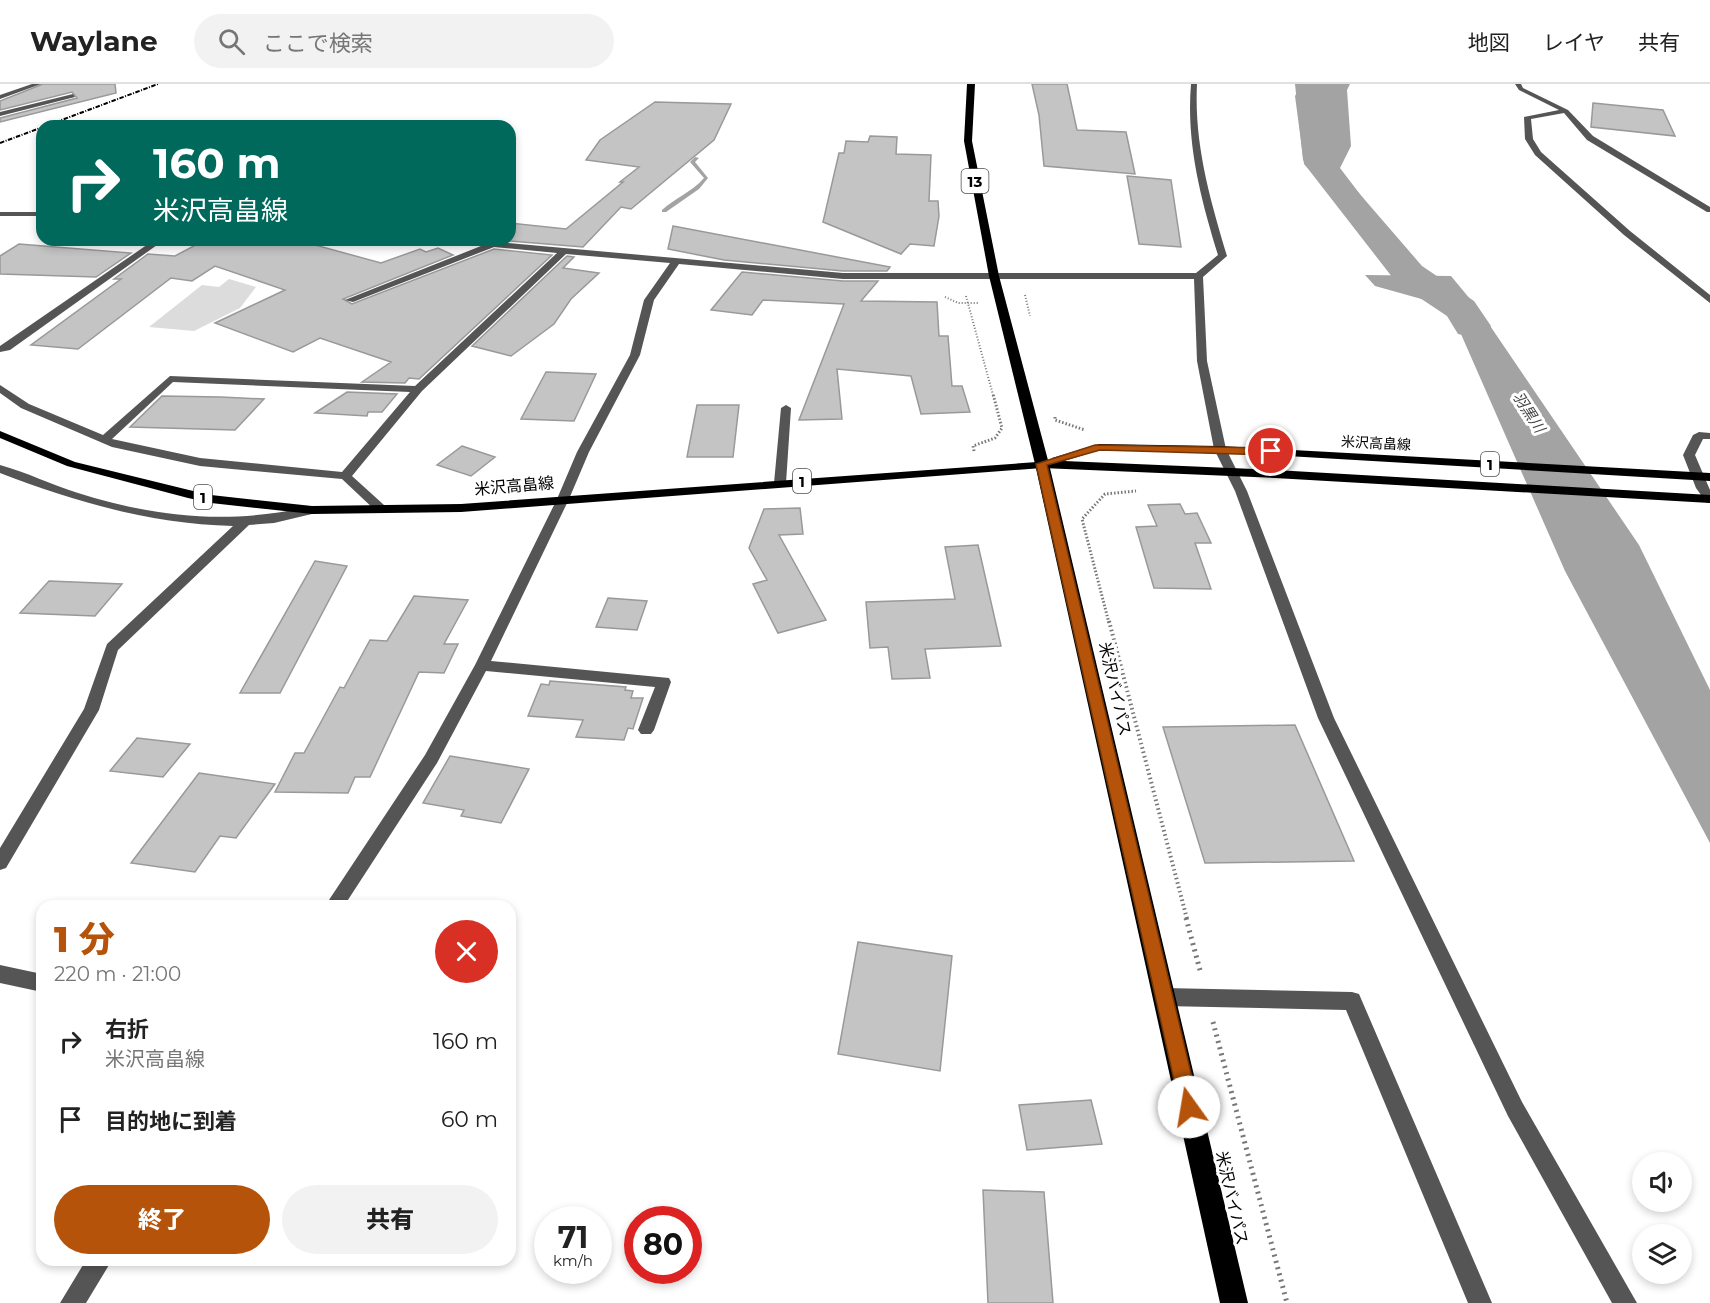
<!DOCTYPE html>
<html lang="ja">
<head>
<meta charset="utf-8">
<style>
	:root { --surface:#fff; --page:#f2f2f2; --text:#222; --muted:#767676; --line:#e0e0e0; --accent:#b45309 }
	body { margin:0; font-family:Montserrat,"Noto Sans JP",sans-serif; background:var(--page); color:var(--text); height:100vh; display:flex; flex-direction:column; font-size:22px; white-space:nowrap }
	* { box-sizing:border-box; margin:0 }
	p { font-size:20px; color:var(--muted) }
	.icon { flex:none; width:33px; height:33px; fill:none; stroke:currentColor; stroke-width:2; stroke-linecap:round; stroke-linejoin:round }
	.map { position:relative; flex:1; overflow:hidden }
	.drawer { position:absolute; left:36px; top:816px; width:480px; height:366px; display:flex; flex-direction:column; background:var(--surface); border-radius:18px; box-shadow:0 3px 9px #0003 }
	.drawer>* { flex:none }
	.guide { position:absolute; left:36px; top:36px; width:480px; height:126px; border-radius:18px; box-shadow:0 3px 9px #0003; background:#00695c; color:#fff; overflow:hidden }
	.fabs { position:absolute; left:1632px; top:1068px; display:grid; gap:12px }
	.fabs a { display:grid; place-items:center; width:60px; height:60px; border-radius:50%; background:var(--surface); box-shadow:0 3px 9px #0003; font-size:30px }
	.speed { position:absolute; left:534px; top:1122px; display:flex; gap:12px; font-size:30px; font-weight:700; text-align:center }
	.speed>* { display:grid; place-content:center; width:78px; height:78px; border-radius:50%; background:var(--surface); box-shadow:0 3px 9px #0003; line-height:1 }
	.speed small { font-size:15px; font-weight:400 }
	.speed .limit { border:9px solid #d22; background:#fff; color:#111 }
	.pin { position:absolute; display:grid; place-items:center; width:51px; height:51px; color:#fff; margin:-26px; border:3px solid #fff; border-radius:50%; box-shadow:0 2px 6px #0007 }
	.me { position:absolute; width:66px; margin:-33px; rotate:347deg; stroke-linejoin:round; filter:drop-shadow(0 0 4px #0008) }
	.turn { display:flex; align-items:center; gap:21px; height:126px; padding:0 18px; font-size:27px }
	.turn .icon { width:78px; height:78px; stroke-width:2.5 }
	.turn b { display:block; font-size:42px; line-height:51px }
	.round { display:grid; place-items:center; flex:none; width:63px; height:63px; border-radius:32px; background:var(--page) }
	.overview { display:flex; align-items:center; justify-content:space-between; height:102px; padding:0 18px }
	h1 { font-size:36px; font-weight:800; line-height:45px; color:var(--accent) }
	.button { display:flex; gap:12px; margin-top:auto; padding:12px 18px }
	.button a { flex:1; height:69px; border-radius:36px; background:var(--accent); color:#fff; font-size:24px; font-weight:800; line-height:69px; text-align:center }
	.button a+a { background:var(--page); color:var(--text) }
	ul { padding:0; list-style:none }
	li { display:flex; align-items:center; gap:18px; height:78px; padding:0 18px }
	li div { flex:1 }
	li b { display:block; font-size:22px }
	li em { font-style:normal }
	header { display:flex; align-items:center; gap:36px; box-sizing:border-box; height:84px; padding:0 30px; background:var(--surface); border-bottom:2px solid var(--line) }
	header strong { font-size:28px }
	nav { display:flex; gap:33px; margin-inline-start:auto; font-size:21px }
	.search { width:420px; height:54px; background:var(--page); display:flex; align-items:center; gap:15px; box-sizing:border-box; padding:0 21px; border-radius:33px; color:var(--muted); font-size:22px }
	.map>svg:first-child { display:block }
	.green { fill:#dcdcdc }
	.water { fill:#a3a3a3 }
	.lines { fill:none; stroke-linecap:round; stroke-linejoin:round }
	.stream { fill:#a3a3a3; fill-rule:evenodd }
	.river { fill:#a3a3a3; fill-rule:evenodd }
	.building { fill:#c4c4c4; stroke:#999; stroke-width:1.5 }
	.path-far3 { stroke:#777; stroke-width:2; stroke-dasharray:1 2; stroke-linecap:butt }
	.path-far2 { stroke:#777; stroke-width:3; stroke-dasharray:1.5 2; stroke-linecap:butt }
	.path-far1 { stroke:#777; stroke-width:4; stroke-dasharray:1.5 3; stroke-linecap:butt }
	.path { stroke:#777; stroke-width:5; stroke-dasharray:2 4.5; stroke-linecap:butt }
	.minor { fill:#555; fill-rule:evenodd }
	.major { fill:#000; fill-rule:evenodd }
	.highway { fill:#000; fill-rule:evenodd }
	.rail { stroke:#000; stroke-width:2; stroke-dasharray:4.5 1.5 1 1.5; stroke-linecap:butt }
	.route { fill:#b45309; stroke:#753606; stroke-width:1.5 }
	.labels { text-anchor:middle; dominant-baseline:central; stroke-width:6; stroke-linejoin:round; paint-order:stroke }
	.far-street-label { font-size:14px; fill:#000; stroke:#fff }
	.shield { fill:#fff; stroke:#4c4c4c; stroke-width:1.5 }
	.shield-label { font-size:15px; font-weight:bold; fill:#000 }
	.far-water-label { font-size:15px; font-style:italic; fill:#444; stroke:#fff }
	.street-label { font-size:16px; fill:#000; stroke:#fff }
</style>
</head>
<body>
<header>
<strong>Waylane</strong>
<div class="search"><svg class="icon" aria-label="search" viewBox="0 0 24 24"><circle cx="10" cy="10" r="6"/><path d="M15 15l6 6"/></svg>ここで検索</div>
<nav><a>地図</a><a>レイヤ</a><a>共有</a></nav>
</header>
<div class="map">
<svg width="1710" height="1219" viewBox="0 0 1710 1219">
	<rect width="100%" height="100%" fill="#fff"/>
	<path class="green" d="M229 195 256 203 240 224 194 247 149 243 202 201 219 203Z"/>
	<path class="water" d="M1295 0H1350L1347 6 1351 62 1340 84 1375 130 1350 125 1303 76Z
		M1365 191 1451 192 1480 227 1639 461 1710 606V759L1565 487 1457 241 1443 221 1375 202Z"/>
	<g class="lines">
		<path class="stream" d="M695 73 699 74 695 78 708 94 699 105 666 128H662V126C675 114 692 108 704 94L690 78Z"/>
		<path class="river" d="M1302 0H1326L1321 12 1333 79 1422 182 1474 217 1491 242 1486 250 1472 253 1458 250 1447 232 1396 198 1309 86 1304 80 1295 12Z"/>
	</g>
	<path class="building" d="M43 0H115L116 9 0 38V34L77 14 72 8 0 26V17Z
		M1032 0H1067L1077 46 1126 48 1135 90 1044 82 1039 31Z
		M655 18 731 20 714 56 631 125 621 123 583 163 510 157V139L566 145 623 98H620L639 83 586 76 600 56Z
		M1593 19 1663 26 1675 52 1591 43Z
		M870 52 897 53 896 70 931 71 929 117H938L939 132 934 162 910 160 901 170 823 138 839 69H844L846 57 868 58Z
		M1127 92 1171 96 1181 163 1139 160Z
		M673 142 890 183 887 187H843L724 176 668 165Z
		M205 156H297L381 179 420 165 426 168 438 164 453 171 343 215 352 220 494 165 552 171 419 295 409 294 405 299 362 298 391 278 320 254 293 268 215 239 285 206 215 182 192 197 171 194 78 265 31 261 121 195H114L148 170 175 172Z
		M19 160 131 169 96 193 0 190V172Z
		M567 172 574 173 563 184 599 189 571 215 554 240 511 272 472 262Z
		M742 188 843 197H878L861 217 937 218 939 252H948L952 302H962L970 328 921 330 911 292 837 285 842 335 799 336 844 220 763 216 752 231 711 226Z
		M546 288 596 290 574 337 521 335Z
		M347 308 397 310 382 328H368L367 332 315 329Z
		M162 312 221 313 264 315 235 346 130 343Z
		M697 321H739L733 373H687Z
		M462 362 495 373 471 392 437 381Z
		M1180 420 1185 430 1197 429 1211 459H1195L1211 505 1154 504 1136 443 1157 442 1148 421Z
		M800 424 803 450 779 451 826 536 778 549 753 500 767 496 749 464 764 425Z
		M978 461 1001 562 925 565 930 594 892 595 888 563 870 564 866 518 955 515 945 463Z
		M315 477 347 482 280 609H240Z
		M49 497 122 500 95 532 20 529Z
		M414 512 468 516 444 560H458L444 589 419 588 370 693H355L348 709 275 708 295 669H304L340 603 344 604 370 556 387 557Z
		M608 514 647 517 637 546 596 543Z
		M550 597 626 603 625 606 633 607 631 614H643L633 645 628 644 624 656 576 653 583 636 528 632 541 600 549 601Z
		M1295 641 1354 777 1205 779 1163 643Z
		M137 654 190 660 163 693 110 687Z
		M450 672 529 685 501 739 461 732 464 726 423 719Z
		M199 689 275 700 236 754 220 752 195 788 131 779Z
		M858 858 952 872 940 987 838 970Z
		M1091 1016 1102 1060 1027 1066 1019 1021Z
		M983 1106 1044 1108 1053 1219H988Z"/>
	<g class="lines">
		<path class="path-far3" d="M1025 211 1030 232
			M966 212 993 311
			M945 213 958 219H978"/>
		<path class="path-far2" d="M1055 333V336L1085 346
			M974 367 973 362 995 354 1002 344 993 310
			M1109 539 1082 435 1105 410 1136 407"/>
		<path class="path-far1" d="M1109 537 1187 835"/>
		<path class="path" d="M1186 834 1201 890
			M1213 938 1287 1219"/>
		<path class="minor" d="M32 0H41L0 15V11Z
			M1191 0H1197C1194 60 1210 115 1227 172L1203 193 1207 277 1226 365 1247 407 1334 634 1522 1018 1637 1219H1612L1508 1032 1318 634 1235 407 1214 365 1197 277 1194 195H843L679 180 654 216 640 271 589 368 569 415 491 577 669 594 671 598 654 646 651 650H641L638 646 655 603 486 587 437 679 344 822H325L425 671 475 581 557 415 577 368 630 271 644 216 670 179 566 170 422 307 352 392 384 421V427H376L342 395 200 382 112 363 21 324 0 309V301L29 320 103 351 170 292 415 302 557 169 494 163 353 218 345 216 481 162 445 159 441 156H474L843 189H1196L1218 171C1201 115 1186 60 1191 0ZM173 298 410 308 342 388 200 374 112 355Z
			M1515 0H1521L1523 4 1568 26 1593 52 1710 123V128H1707L1587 56 1564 29 1531 35 1533 55 1541 68 1630 147 1710 211V219L1624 151 1535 71 1525 55 1524 33 1559 26 1519 6Z
			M73 10 75 13 0 32V28Z
			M278 39 281 42H273Z
			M0 128H42V132H0Z
			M154 156H164L10 266 0 268V262Z
			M786 321 791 324 786 399 780 403 774 399 781 324Z
			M1699 348 1710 349V355H1703L1695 371 1710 406V419L1706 418 1696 404 1683 371 1693 351Z
			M0 381C26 388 52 401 78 409 158 434 231 441 312 422L318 426 316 429 274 439 249 441 118 566 99 626 6 784 0 786V764L84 625 107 560 233 442C151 440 76 418 0 389Z
			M0 881 42 890V908L0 899Z
			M1164 904 1352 908 1359 910 1492 1219H1468L1346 926 1164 922 1157 920 1154 913 1157 906Z
			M86 1176H112L86 1219H60Z"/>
		<path class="major" d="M0 347 75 378 189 406 211 411 312 422 461 420 1051 377 1052 374 1099 360 1220 362 1710 389V397L1220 368 1100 366 1064 377 1275 386 1710 411V419L1275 394 1042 384 461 428 312 430 211 419 188 414 67 382 0 354Z"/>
		<path class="highway" d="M967 0H975L972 57 999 192 1049 380 1248 1219H1220L1035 380 989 192 964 57Z"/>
		<path class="rail" d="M0 59 158 0"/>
	</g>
	<path class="route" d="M1095 361 1271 364 1276 367 1271 371 1100 366 1047 381 1199 1023 1196 1029 1189 1032 1182 1029 1180 1023 1036 380Z"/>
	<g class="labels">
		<g class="far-street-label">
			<text transform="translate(1376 359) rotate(3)">米沢高畠線</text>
		</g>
		<g class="shield">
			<rect x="961.5" y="85" width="27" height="24" rx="4.5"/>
			<rect x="1481" y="368" width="18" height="24" rx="4.5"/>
			<rect x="793" y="385" width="18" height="24" rx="4.5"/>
			<rect x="194" y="401" width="18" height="24" rx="4.5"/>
		</g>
		<g class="shield-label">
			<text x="975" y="97">13</text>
			<text x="1490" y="380">1</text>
			<text x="802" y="397">1</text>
			<text x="203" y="413">1</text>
		</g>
		<g class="far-water-label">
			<text transform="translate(1529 328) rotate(57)">羽黒川</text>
		</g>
		<g class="street-label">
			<text transform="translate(514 402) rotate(-5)">米沢高畠線</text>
			<text transform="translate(1115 605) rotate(77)">米沢バイパス</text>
			<text transform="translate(1232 1114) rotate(77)">米沢バイパス</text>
		</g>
	</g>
</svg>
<div class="fabs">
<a><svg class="icon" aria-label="sound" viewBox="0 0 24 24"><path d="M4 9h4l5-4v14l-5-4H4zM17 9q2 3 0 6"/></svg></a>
<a><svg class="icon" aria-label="layers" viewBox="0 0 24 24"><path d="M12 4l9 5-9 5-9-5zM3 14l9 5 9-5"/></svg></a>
</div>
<div class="speed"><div>71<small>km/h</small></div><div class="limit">80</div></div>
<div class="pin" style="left:1271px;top:367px;background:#d93025"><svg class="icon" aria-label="arrive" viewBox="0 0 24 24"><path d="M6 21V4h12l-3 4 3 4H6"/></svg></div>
<svg class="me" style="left:1189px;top:1023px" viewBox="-20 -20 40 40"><circle r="19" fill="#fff"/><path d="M0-13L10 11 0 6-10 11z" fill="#b45309"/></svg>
<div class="guide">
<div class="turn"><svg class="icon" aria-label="right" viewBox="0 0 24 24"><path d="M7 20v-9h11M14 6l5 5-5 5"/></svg><div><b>160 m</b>米沢高畠線</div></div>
</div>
<section class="drawer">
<div class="overview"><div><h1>1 分</h1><p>220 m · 21:00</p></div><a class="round" style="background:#d93025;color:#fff"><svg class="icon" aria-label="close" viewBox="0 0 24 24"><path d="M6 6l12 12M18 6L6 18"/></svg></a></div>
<ul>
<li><svg class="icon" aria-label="right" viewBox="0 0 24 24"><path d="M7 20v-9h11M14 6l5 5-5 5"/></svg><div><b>右折</b><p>米沢高畠線</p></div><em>160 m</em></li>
<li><svg class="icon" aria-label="arrive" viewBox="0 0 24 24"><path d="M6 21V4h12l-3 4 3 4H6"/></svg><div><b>目的地に到着</b></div><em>60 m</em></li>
</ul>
<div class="button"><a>終了</a><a>共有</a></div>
</section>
</div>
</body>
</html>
